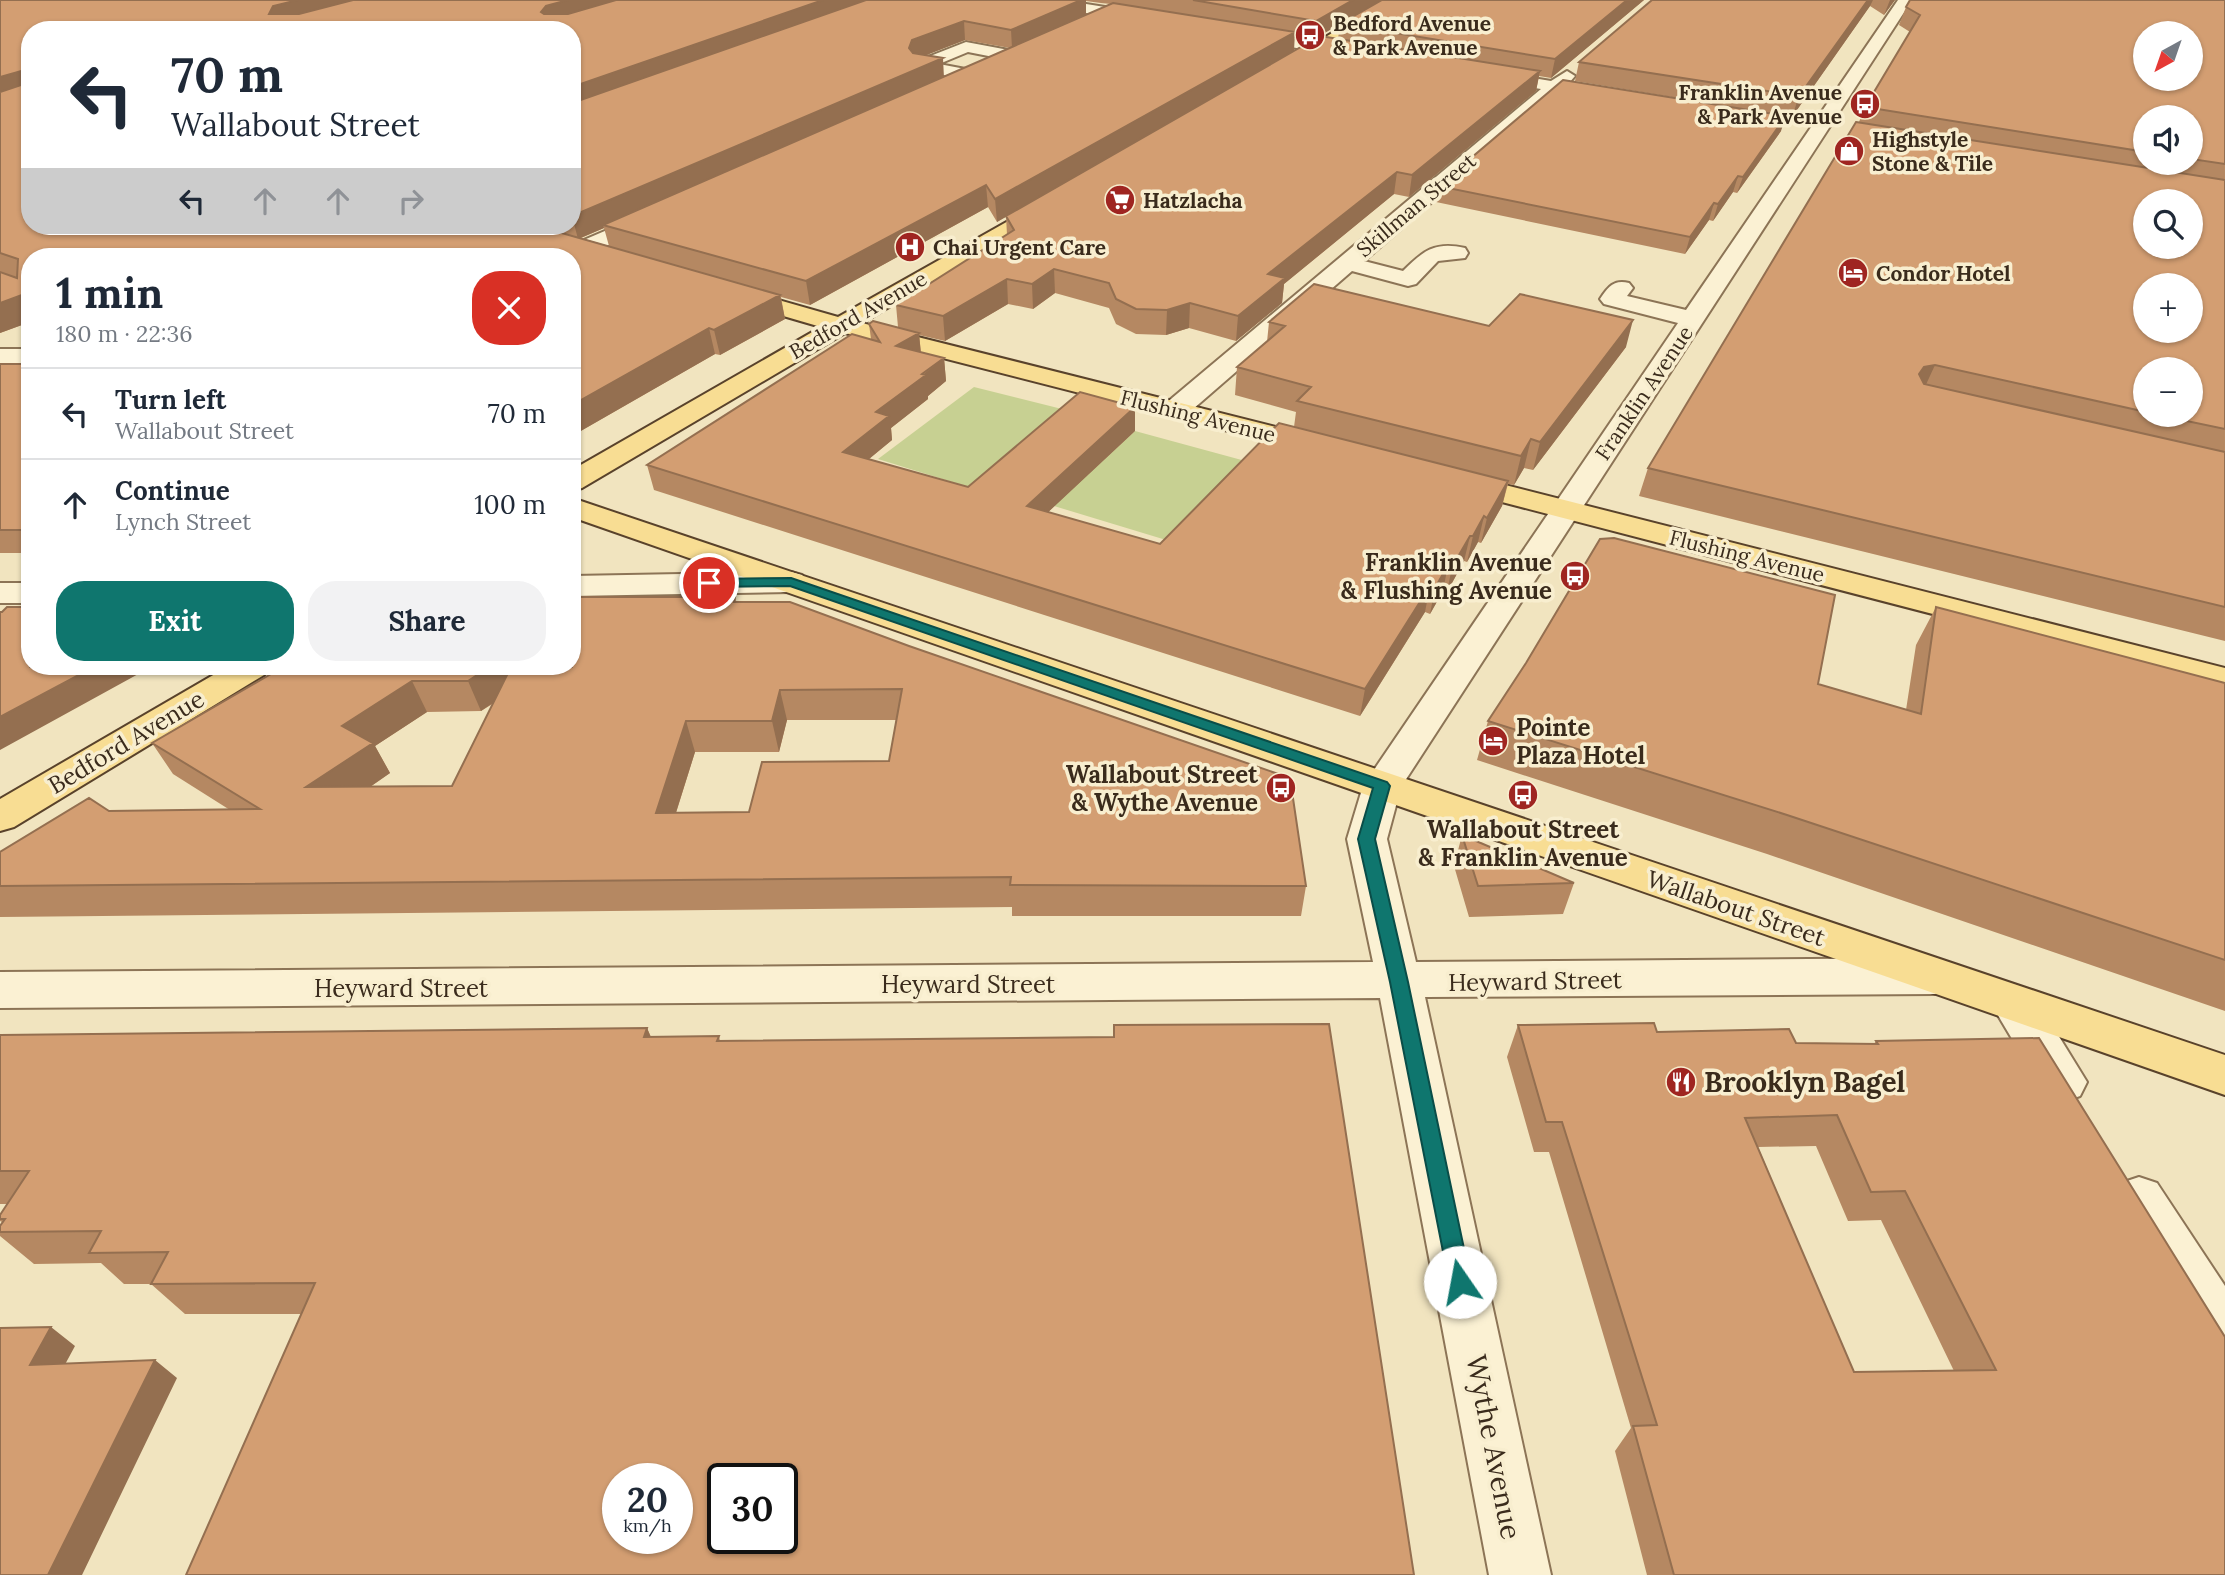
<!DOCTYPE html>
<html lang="en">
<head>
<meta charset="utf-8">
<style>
	:root { --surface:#fff; --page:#f2f2f3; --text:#1f2937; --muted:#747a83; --line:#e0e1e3; --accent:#0f766e }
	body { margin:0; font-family:Lora,serif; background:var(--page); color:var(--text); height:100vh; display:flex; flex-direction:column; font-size:26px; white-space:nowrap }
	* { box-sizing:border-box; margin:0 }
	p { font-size:23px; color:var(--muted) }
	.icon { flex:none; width:38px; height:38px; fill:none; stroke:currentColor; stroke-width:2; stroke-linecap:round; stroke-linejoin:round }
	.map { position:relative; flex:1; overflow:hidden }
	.drawer { position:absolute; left:21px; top:248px; width:560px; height:427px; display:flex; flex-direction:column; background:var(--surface); border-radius:28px; box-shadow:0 2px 5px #0004 }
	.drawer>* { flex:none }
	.banner { position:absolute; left:21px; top:21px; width:560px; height:214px; border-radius:28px; box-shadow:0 2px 5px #0004; background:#fff; color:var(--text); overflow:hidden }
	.needle { width:46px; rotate:220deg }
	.controls { position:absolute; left:2133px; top:21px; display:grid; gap:14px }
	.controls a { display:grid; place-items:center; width:70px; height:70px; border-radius:50%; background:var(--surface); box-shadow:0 2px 5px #0004; font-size:35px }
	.speed { position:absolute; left:602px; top:1463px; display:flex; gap:14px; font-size:35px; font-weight:700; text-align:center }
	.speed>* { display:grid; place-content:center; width:91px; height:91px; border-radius:50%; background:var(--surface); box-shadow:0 2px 5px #0004; line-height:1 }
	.speed small { font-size:18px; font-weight:400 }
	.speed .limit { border:4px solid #111; border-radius:10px; background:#fff; color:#111 }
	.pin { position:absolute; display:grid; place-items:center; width:60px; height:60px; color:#fff; margin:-30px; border:4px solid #fff; border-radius:50%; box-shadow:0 2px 7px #0007 }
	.me { position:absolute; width:77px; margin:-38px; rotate:348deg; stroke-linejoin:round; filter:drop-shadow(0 0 5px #0008) }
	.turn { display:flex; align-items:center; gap:24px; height:147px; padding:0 35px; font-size:32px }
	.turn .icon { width:91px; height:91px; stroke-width:2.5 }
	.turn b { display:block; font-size:49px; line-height:60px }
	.lanes { display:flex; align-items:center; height:66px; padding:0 35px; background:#0003; justify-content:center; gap:35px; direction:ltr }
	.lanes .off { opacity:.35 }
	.round { display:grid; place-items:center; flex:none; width:74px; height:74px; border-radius:28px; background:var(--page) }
	.headline { display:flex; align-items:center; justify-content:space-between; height:119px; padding:0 35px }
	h1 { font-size:42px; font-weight:700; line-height:52px }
	.button { display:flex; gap:14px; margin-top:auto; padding:14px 35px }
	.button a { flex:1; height:80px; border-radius:28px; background:var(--accent); color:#fff; font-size:28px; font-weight:700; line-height:80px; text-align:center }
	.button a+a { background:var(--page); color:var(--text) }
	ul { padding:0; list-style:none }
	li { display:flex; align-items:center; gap:21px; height:91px; padding:0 35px; border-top:2px solid var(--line) }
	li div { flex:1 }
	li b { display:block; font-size:26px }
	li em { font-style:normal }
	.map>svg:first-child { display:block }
	.green { fill:#c7d092 }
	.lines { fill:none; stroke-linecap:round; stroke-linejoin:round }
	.minor-casing { stroke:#8c7456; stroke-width:4 }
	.major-casing { stroke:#59422b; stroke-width:4 }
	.minor { fill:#fbf1d3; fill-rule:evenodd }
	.major { fill:#f8dd93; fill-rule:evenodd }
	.wall { fill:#b58862; fill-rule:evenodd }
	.shaded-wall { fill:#946f50 }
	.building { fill:#d39e72; stroke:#946f50; stroke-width:2; fill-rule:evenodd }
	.route { fill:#0f766e; stroke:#0a4d48; stroke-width:2 }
	.labels { text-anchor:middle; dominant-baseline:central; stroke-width:7; stroke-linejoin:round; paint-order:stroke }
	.far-poi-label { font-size:21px; font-weight:bold; fill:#3a2b1c; stroke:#f8eecf; text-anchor:start }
	.far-street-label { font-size:21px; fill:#3a2b1c; stroke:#f8eecf }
	.poi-label { font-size:24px; font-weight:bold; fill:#3a2b1c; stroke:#f8eecf; text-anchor:end }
	.street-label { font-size:24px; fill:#3a2b1c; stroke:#f8eecf }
	.near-poi-label { font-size:28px; font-weight:bold; fill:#3a2b1c; stroke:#f8eecf; text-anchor:start }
	.near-street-label { font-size:28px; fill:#3a2b1c; stroke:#f8eecf }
</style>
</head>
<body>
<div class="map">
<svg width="2225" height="1575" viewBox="0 0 2225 1575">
	<rect width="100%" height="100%" fill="#f1e4bf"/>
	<path class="green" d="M974 387 1074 412 981 491 878 459Z
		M1135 431 1249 462 1176 543 1054 506Z"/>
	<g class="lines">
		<g class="minor-casing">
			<path id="minor" d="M1027 0H1061L1149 14 1157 19 1149 24 1034 4Z
				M1898 0H1912L1401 787 1387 839 1416 962 1935 958 1951 964 1957 976 1951 988 1935 994 1425 997 1551 1575H1489L1380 998 0 1008V972L1373 962 1347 839 1363 786 1678 323 1604 304 1600 299C1608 287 1614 279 1629 283L1633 288 1627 296 1686 310Z
				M1243 30 1356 48 1364 53 1356 58 1237 38 1235 35Z
				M966 42 1014 51 1022 56 1014 61 968 52 939 64 976 71 978 75 976 79 970 80 921 71 913 66 915 62Z
				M1485 70 1551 81 1567 71 1575 76 1569 83 1608 90 1617 95 1608 100 1559 92 1364 261 1403 271C1423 251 1435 241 1465 248L1468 253 1465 258 1438 261 1416 284 1408 286 1352 271 1185 416 1175 418 1165 416 1161 410 1165 404 1541 89 1479 79 1477 75 1479 71Z
				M654 210 661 212 665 216 661 220 588 255H572L569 250 572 245Z
				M0 349H30V365H0Z
				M791 572 802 575 807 582 802 589 791 592 572 596V576Z
				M0 583H30V603H0Z
				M2015 986 2031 991 2087 1082 2080 1096 2063 1102 2046 1096 1999 1017 1992 1004 1999 991Z
				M2139 1177 2157 1183 2225 1286V1352L2206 1344 2189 1327 2121 1217 2114 1200 2121 1183Z"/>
		</g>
		<g class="major-casing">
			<path id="major" d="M1387 0H1405L1293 69 1287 70 1279 65Z
				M1051 197 1058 199 1061 203 1058 207 862 323 1328 440 1332 446 1328 452 1318 454 845 333 582 488 572 491V470L821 327 725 299 721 294 725 289 733 287 838 317Z
				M1454 472 2225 668V690L1444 487 1439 481 1444 475Z
				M572 498 2225 1055V1095L572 517Z
				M227 667H269L264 675 14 827 0 831V799Z"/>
		</g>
		<use href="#minor" class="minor"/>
		<use href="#major" class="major"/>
	</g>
	<path class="wall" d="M0 0H1382L1314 39 1295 36 997 222 988 207 810 305 781 297 785 319 720 355 715 354 572 436V257H30V322L0 333ZM1086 1 1101 3 1111 4 1086 15ZM572 30V226H30ZM965 40 1010 48 944 77 925 55ZM604 228 609 246 581 238Z
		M1382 0H1644L1551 78 1539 76 1536 91 1409 197 1394 194 1284 284 1282 303 1236 341 1189 328 1166 335 1136 334 1116 324 1109 308 1055 293 1033 309 1008 304 945 341 919 335 921 352 944 358 946 381 928 396V399L891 428 892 440 869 459 968 487 1135 431 1048 512 1160 544 1294 427 1296 412 1235 395 1237 367 1267 342 1269 322 1489 326 1626 347 1533 470 1524 468 1514 485 1508 484 1502 506 1481 543 1478 542 1467 562 1464 561 1447 592 1443 591 1430 614 1425 612 1360 716 654 490 647 465 871 339 869 324 898 327 896 305 1007 235 1006 216 1338 39 1340 24Z
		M1652 0H1895L1884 15 1870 6 1792 117 1575 81 1579 62Z
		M2225 0V641L1639 496 1648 468 1859 122 1865 107 1910 32 1899 25 1906 7ZM2146 117H2191V163H2146ZM2146 369 2191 415H2146Z
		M1781 131 1737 193 1733 192 1713 221 1709 220 1685 254 1436 202 1438 186Z
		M0 364H30V553H0Z
		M735 597 736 602 1306 886 1301 916H1012V907L0 917V852L109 811 230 810 173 774 152 743ZM494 703 452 786 370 787 390 773 375 746 427 712 481 711ZM787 720H896L889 761 749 812 676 813 695 752H779Z
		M1936 607 2225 683V1011L1767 854 1477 760 1488 721 1818 684 1906 710 1916 645Z
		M1462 835 1574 883 1563 914 1469 917 1454 866Z
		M1329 1024 301 1314H185L151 1284H124L101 1263 34 1264 0 1236V1226L2 1222 0 1221V1215L7 1204H0V1035L647 1028 651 1037 719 1036 720 1041 1114 1037Z
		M1518 1025 1657 1032 1796 1043 1874 1044 1876 1041 2225 1575H1647L1615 1451 1631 1428 1549 1152H1534L1507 1057ZM1816 1146 1848 1221 1881 1220 1954 1371 1854 1372 1758 1147Z"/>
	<path class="shaded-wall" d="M298 0H372L277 30 269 14 273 6Z
		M568 0H631L546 30 541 12 546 6Z
		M823 0H875L572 109V87Z
		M1081 0H1086V16L1012 48 1011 30Z
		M1353 0H1382L1314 39 1316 21Z
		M1627 0H1644L1551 78 1555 59Z
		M1868 0H1873L1870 6 1792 117 1799 96Z
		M1890 0H1895L1884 15Z
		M964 21 965 40 914 60 909 48 912 40Z
		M1295 32 1294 51 997 222 995 199Z
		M943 58 944 78 603 225 604 228 578 239 572 216Z
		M21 71 30 87 0 101V77Z
		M1540 71 1536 91 1409 197 1412 175Z
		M1786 116 1781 131 1737 193 1743 177Z
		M1397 172 1394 194 1284 284 1282 303 1236 341 1238 316 1268 274Z
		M1738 176 1733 192 1713 221 1718 204Z
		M986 185 988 207 810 305 806 281Z
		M1714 203 1709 220 1685 254 1690 237Z
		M1054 269 1055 293 1033 309 1032 284Z
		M1007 279 1008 304 945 341 943 316Z
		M30 292V322L0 333V303Z
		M780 295 785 319 720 355 714 330Z
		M1190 303 1189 328 1166 335 1167 310Z
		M1633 320 1626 347 1533 470 1540 442Z
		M709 328 715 354 572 436V405Z
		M919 333 921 356 896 346Z
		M944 358 946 381 928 396V399L891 428 892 440 847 477 843 452 876 412Z
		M1935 365 1923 391 1919 374 1924 367Z
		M1135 407V431L1028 531 1027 506Z
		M1531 439 1524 468 1514 485 1521 456Z
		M1508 481 1502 506 1481 543 1487 518Z
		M1484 516 1478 542 1467 562 1473 536Z
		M1470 536 1464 561 1447 592 1452 567Z
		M1448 565 1443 591 1430 614 1435 588Z
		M1430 586 1425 612 1360 716 1365 689Z
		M94 667H151L0 750V717Z
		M489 667H531L534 675 481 711 468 681Z
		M412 681 427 712 375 746 390 773 325 818 306 787 342 726Z
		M780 690 787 720 779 752 772 721Z
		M686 721 695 752 666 844 656 813Z
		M647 1028 661 1062 644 1037Z
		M51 1327 75 1346 55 1383 30 1365Z
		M155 1360 177 1378 82 1575H48Z"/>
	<path class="building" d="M0 0H298L273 6 269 14H299L353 0H568L546 6 541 12 544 14H568L616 0H823L572 87V30H30V226H537L780 295 714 330 709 328 572 405V257H30V292L0 303V272L17 278 18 259 0 253V92L21 85V71L0 77Z
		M866 0H1081L1011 30 964 21 912 40 909 48 913 53 943 58 572 216V103Z
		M1193 0H1353L1316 21Z
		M1382 0H1627L1555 59 1340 24Z
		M1652 0H1868L1799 96 1579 62Z
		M1910 0H2225V164L2191 159V117H2146V152L1865 107 1920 15 1906 7ZM2146 33H2191V79H2146Z
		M1113 3 1295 32 995 199 986 185 806 281 603 225Z
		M1320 36 1540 71 1412 175 1397 172 1268 274 1285 278 1238 316 1190 303 1167 310 1136 309 1116 299 1109 283 1054 269 1032 284 1007 279 943 316 896 305 1014 230 1006 216Z
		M1563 80 1786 116 1743 177 1738 176 1718 204 1714 203 1690 237 1438 186Z
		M1856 122 2225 180V429L2158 415H2191V369H2146V412L1935 365 1924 367 1919 374 1924 384 2225 452V607L1648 468ZM2146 201H2191V247H2146ZM2146 285H2191V331H2146Z
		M1314 284 1489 326 1520 294 1633 320 1540 442 1531 439 1521 456 1297 401 1311 387 1237 367 1285 326 1269 322Z
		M873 321 919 333 896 346 944 358 922 374 926 375 876 412 889 416 843 452 968 487 1080 392 1135 407 1027 506 1160 544 1279 423 1508 481 1487 518 1484 516 1473 536H1470L1452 567 1448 565 1435 588 1430 586 1365 689 647 465 852 334 880 342 869 324Z
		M0 364H30V530H0Z
		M1614 538 1835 595 1818 684 1921 714 1936 607 2225 683V960L1787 815 1488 721 1526 663 1600 539Z
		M572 597H735L734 602H790L909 646 1290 778 1306 886 1010 885 1011 877 0 886V852L89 798 109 811 260 809 152 743 283 667H489L468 681H412L342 726 373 743 306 787 452 786 511 667H572ZM902 689 889 761 762 762 749 812 656 813 686 721H772L780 690Z
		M7 607H30V667H94L0 717V612H2Z
		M1462 835 1574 883 1478 886Z
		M1654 1023 1657 1032 1789 1029 1796 1043 1878 1044 1876 1041 2039 1038 2225 1337V1575H1674L1633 1426 1657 1425 1562 1122H1546L1518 1025ZM1837 1115 1871 1192 1905 1191 1996 1370 1854 1372 1745 1118Z
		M1329 1024 1414 1575H186L315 1283 151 1284 168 1252 89 1253 101 1231 0 1232V1226L5 1219H0V1215L29 1171H0V1035L647 1028 644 1037 719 1036 717 1041 1114 1037V1025ZM618 1479H677V1538H618ZM723 1479H782V1538H723Z
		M51 1327 30 1365 155 1360 48 1575H0V1328Z"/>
	<path class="route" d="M791 578 1387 782 1390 786 1375 839 1408 982 1471 1282 1468 1290 1460 1293 1452 1290 1449 1282 1390 982 1358 839 1373 788 790 586 709 587 702 583 709 579Z"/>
	<defs>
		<g id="bus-disc" transform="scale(1.575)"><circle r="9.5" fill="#9f2521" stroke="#f8eecf"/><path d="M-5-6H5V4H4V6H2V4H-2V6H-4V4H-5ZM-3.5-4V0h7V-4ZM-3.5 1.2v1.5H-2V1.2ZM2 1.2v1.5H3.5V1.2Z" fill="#fff"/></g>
		<g id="shop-disc" transform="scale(1.575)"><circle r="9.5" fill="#9f2521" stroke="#f8eecf"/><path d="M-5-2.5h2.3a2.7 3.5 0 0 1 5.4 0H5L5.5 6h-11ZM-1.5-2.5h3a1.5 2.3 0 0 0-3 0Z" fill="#fff"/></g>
		<g id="supermarket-disc" transform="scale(1.575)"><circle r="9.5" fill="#9f2521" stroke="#f8eecf"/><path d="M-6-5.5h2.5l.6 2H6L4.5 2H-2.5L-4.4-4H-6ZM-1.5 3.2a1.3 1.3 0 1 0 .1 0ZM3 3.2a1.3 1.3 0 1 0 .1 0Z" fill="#fff"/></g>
		<g id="hospital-disc" transform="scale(1.575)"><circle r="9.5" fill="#9f2521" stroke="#f8eecf"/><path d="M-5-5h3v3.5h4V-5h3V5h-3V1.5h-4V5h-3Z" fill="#fff"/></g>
		<g id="hotel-disc" transform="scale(1.575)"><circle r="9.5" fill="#9f2521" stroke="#f8eecf"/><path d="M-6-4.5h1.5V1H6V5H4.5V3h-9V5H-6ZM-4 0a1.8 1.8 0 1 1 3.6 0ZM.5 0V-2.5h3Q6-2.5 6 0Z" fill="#fff"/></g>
		<g id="restaurant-disc" transform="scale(1.575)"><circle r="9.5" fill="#9f2521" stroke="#f8eecf"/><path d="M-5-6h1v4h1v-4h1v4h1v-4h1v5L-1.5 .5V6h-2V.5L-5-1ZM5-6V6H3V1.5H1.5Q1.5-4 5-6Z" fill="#fff"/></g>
	</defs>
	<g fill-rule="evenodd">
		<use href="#bus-disc" x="1310" y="35"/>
		<use href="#bus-disc" x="1865" y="104"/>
		<use href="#shop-disc" x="1849" y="151"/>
		<use href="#supermarket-disc" x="1120" y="200"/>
		<use href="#hospital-disc" x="910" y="247"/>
		<use href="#hotel-disc" x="1853" y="273"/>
		<use href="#bus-disc" x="1575" y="576"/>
		<use href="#hotel-disc" x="1493" y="741"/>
		<use href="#bus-disc" x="1281" y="788"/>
		<use href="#bus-disc" x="1523" y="795"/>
		<use href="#restaurant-disc" x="1681" y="1082"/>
	</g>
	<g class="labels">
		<g class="far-poi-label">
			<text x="1333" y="23">Bedford Avenue<tspan x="1333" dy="24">&amp; Park Avenue</tspan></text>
			<text x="1842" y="92" text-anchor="end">Franklin Avenue<tspan x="1842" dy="24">&amp; Park Avenue</tspan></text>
			<text x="1872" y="139">Highstyle<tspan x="1872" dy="24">Stone &amp; Tile</tspan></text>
			<text x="1143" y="200">Hatzlacha</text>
			<text x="933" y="247">Chai Urgent Care</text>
			<text x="1876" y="273">Condor Hotel</text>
		</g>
		<g class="far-street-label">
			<text transform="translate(1416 205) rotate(-40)">Skillman Street</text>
			<text transform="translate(858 315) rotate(-30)">Bedford Avenue</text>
			<text transform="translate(1644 393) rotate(-56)">Franklin Avenue</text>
			<text transform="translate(1198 416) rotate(14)">Flushing Avenue</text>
			<text transform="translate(1747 556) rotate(14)">Flushing Avenue</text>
		</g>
		<g class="poi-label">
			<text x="1552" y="562">Franklin Avenue<tspan x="1552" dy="28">&amp; Flushing Avenue</tspan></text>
			<text x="1516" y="727" text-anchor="start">Pointe<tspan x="1516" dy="28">Plaza Hotel</tspan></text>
			<text x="1258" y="774">Wallabout Street<tspan x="1258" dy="28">&amp; Wythe Avenue</tspan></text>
			<text x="1523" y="829" text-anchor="middle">Wallabout Street<tspan x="1523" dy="28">&amp; Franklin Avenue</tspan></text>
		</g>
		<g class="street-label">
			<text transform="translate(126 742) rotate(-31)">Bedford Avenue</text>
			<text transform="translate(1736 908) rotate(19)">Wallabout Street</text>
			<text transform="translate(1535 981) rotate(-1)">Heyward Street</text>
			<text x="968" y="984">Heyward Street</text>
			<text x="401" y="988">Heyward Street</text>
		</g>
		<g class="near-poi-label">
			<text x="1704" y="1082">Brooklyn Bagel</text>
		</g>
		<g class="near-street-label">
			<text transform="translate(1494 1447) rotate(79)">Wythe Avenue</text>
		</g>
	</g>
</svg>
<div class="controls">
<a><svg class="needle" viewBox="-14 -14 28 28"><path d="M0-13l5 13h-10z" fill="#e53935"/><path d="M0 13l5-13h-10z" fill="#747a83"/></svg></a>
<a><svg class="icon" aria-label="sound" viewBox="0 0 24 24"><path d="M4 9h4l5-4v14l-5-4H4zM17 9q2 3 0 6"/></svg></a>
<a><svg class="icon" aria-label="search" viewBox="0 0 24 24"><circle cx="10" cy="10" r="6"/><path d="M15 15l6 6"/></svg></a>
<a>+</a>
<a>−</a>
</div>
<div class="speed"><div>20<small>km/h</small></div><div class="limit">30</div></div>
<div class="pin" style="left:709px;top:583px;background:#d93025"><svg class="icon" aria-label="arrive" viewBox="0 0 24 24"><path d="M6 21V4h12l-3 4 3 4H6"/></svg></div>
<svg class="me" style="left:1460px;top:1282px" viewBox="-20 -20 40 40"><circle r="19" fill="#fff"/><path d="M0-13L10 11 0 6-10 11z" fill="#0f766e"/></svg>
<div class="banner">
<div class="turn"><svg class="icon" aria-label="left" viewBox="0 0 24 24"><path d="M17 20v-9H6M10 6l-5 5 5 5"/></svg><div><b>70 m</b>Wallabout Street</div></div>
<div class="lanes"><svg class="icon" aria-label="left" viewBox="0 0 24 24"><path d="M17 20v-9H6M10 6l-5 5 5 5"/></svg><svg class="icon off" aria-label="ahead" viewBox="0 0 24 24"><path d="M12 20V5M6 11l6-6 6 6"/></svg><svg class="icon off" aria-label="ahead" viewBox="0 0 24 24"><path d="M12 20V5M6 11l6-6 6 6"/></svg><svg class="icon off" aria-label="right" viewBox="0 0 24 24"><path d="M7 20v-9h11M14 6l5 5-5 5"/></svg></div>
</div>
<section class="drawer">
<div class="headline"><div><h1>1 min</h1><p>180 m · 22:36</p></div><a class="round" style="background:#d93025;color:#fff"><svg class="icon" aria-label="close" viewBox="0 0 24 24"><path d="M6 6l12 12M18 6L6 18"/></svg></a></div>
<ul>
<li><svg class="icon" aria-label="left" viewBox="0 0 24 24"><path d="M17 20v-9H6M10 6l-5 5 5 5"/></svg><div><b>Turn left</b><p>Wallabout Street</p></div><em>70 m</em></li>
<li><svg class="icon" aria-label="ahead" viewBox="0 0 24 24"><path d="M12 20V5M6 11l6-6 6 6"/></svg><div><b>Continue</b><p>Lynch Street</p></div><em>100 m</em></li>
</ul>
<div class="button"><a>Exit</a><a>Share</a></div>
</section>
</div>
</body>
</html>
